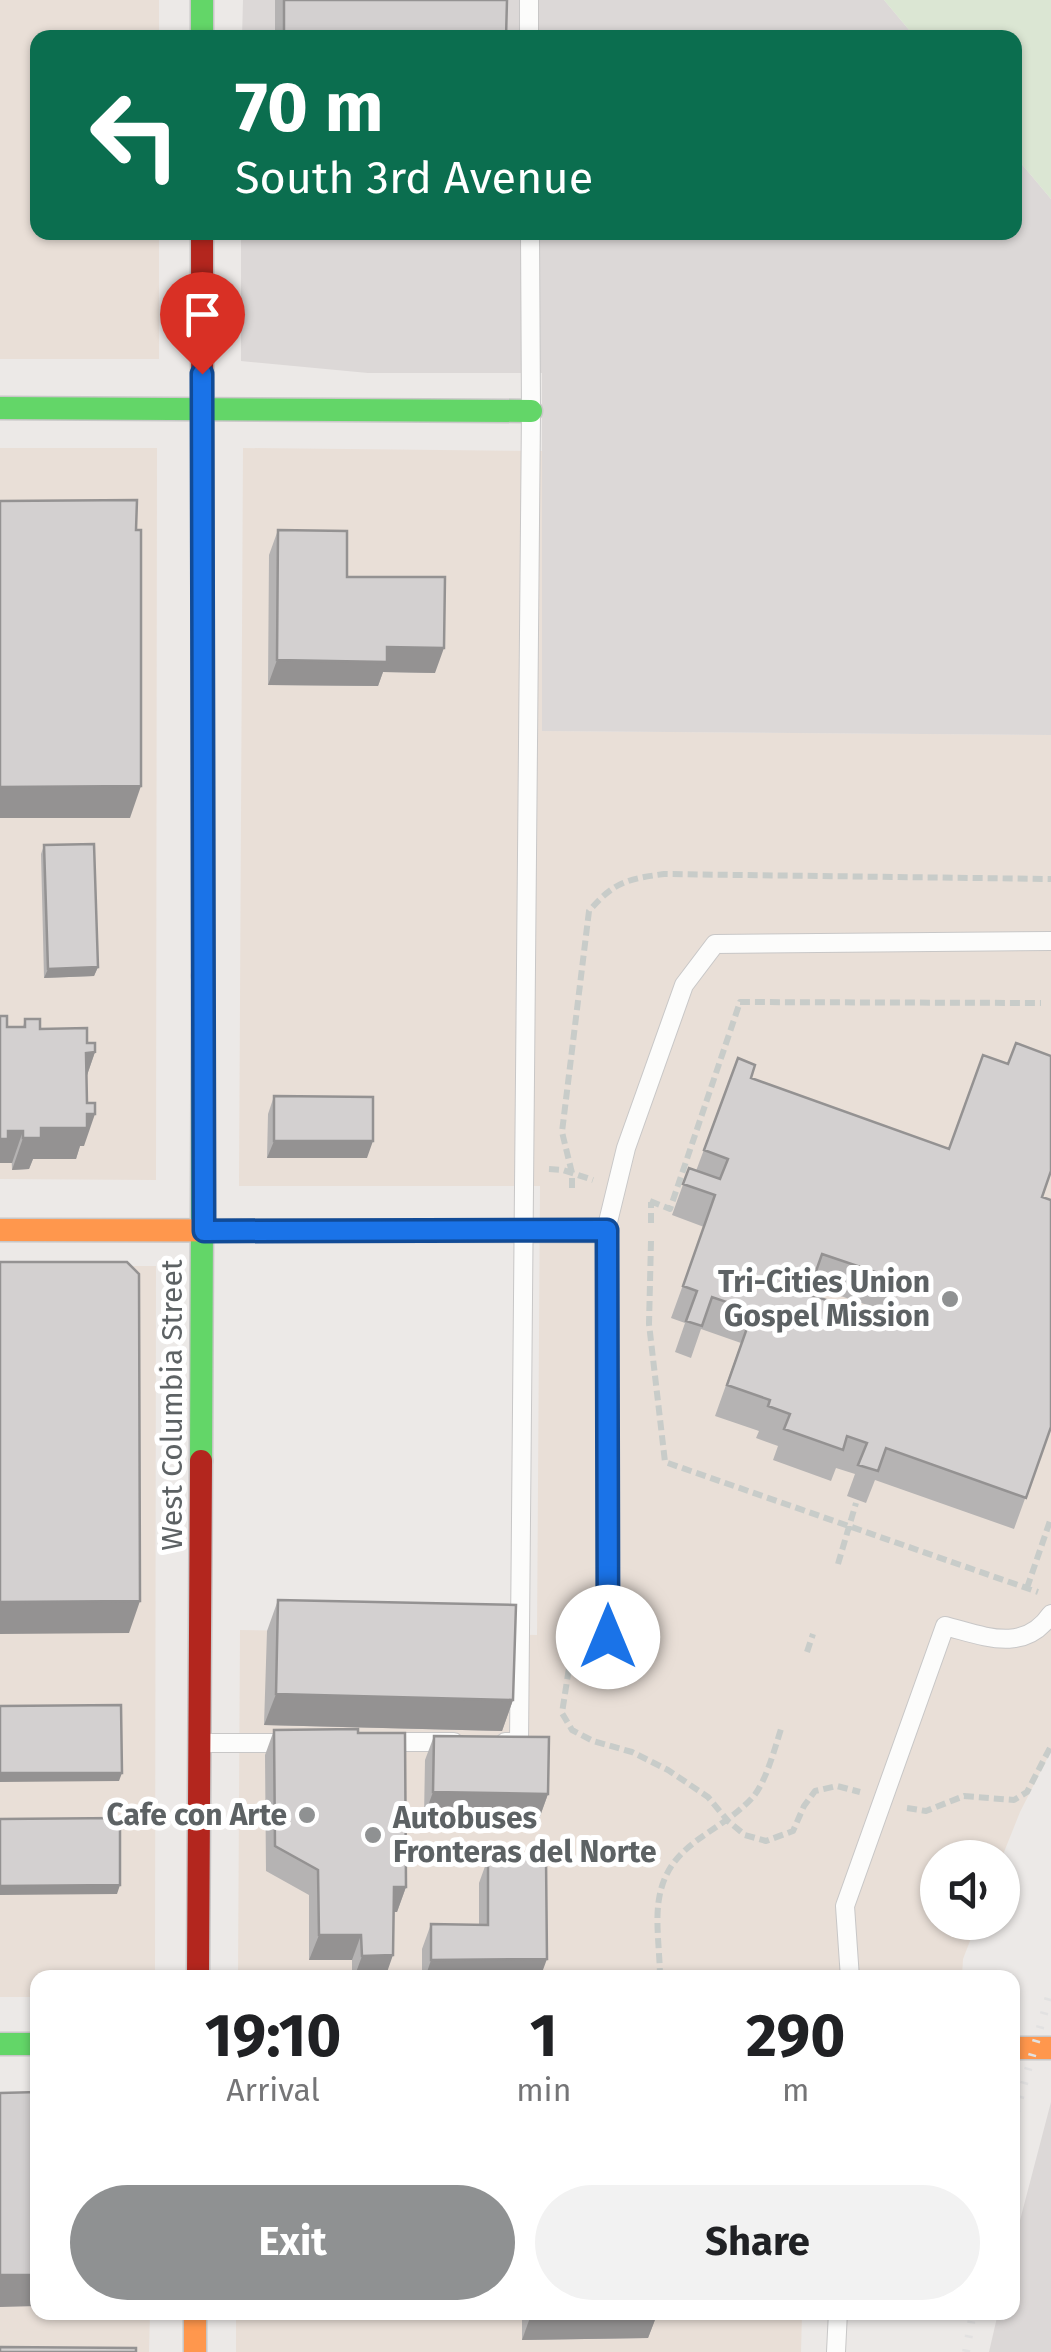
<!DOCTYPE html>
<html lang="en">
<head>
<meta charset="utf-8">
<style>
	:root { --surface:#fff; --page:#f2f2f2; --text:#202124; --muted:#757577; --accent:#8f9192 }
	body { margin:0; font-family:"Fira Sans",sans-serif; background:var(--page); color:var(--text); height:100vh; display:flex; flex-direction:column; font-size:38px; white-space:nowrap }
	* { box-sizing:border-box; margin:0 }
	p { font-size:32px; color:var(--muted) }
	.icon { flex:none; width:55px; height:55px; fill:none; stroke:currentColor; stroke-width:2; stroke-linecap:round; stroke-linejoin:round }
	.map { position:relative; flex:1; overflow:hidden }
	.sheet { position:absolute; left:30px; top:1970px; width:990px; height:350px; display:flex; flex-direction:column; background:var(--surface); border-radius:20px; box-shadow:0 2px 8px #0004 }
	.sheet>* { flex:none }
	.guide { position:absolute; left:30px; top:30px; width:992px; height:210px; border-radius:20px; box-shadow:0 2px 8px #0004; background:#0b6e4f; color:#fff; overflow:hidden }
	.fabs { position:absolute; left:920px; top:1840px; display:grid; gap:20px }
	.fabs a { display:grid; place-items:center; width:100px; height:100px; border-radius:50%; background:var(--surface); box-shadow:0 2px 8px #0004; font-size:50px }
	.pin { position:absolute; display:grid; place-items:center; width:85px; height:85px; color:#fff; margin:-102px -42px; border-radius:50% 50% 50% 0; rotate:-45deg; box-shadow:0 0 10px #0007 }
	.pin .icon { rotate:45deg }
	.me { position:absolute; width:110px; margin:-55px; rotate:0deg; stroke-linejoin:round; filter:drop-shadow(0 0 8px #0008) }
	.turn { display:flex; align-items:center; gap:35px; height:210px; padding:0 40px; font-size:45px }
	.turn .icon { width:130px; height:130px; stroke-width:2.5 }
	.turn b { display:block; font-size:70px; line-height:85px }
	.eta { display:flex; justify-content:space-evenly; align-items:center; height:170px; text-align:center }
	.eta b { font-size:60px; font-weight:700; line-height:70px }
	.cta { display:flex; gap:20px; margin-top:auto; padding:20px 40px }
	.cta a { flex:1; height:115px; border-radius:60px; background:var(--accent); color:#fff; font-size:40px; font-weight:700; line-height:115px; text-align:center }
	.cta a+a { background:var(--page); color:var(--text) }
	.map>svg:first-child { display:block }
	.commercial { fill:#e9dfd7 }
	.industrial { fill:#dcd8d7 }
	.green { fill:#dbe6d3 }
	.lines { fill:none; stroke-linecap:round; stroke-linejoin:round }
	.lane-casing { stroke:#c8c7c7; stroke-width:20 }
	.fast-casing { stroke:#c8c7c7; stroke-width:25 }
	.slow-casing { stroke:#c8c7c7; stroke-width:25 }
	.jam-casing { stroke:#c8c7c7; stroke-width:25 }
	.path { stroke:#c8ccc9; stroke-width:6; stroke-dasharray:10 5; stroke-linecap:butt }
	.lane { stroke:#fcfcfb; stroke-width:18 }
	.fast { stroke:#63d668; stroke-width:22 }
	.slow { stroke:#ff974d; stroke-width:22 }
	.jam { stroke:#b3261e; stroke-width:22 }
	.rail { stroke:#e2e1e1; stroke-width:8; stroke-dasharray:2.5 12; stroke-linecap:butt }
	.wall { fill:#b5b3b3; fill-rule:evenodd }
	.shaded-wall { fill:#949292 }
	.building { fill:#d3d0d0; stroke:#949292; stroke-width:2.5; fill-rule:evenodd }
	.route-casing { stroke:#114b97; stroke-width:25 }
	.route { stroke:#1a73e8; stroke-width:18 }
	.poi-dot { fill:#8f9192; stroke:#fff; stroke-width:4 }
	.labels { text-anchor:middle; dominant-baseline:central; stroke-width:10; stroke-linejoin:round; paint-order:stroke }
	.poi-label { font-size:30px; font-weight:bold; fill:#5d6264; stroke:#fff; text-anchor:end }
	.street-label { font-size:30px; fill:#5d6264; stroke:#fff }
</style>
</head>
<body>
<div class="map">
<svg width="1051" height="2352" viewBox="0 0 1051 2352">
	<rect width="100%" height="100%" fill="#ece9e7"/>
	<path class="commercial" d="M0 0H159V37L38 38V232L159 233V359H0Z
		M0 448H157L156 1180 0 1179Z
		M243 448 542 451V731L1051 735V1751L1020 1812 1002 1857 938 1858V1922L977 1923 963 1959 962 1977 238 1978 240 1630 537 1635 540 1186H239Z
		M0 1266H156L155 1977 38 1978 37 1997H0Z
		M0 2098H37L38 2312 150 2313 149 2352H0Z
		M236 2313H802L801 2352H236Z"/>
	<path class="industrial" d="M243 0H884L915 37 242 38Z
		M1015 156 1051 199V735L542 731V373H368L241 361V233L1015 232Z
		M1051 2102V2352H989L998 2313 1012 2312 1013 2247Z"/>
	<path class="green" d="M884 0H1051V199L1015 156V38L915 37Z"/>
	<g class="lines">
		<g class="lane-casing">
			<path id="lane" d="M529 0V38
				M608 1637 607 1226 626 1148 684 985 715 944 1051 941
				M385 1742H454
				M505 1742H519L531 411 530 232
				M205 1743H294
				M850 1978 845 1906 945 1626C984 1636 1024 1654 1051 1614
				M836 2352 838 2312"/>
		</g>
		<g class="fast-casing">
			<path id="fast" d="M202 0V38
				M0 408 531 411
				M201 1461 203 976
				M0 2044H38"/>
		</g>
		<g class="slow-casing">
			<path id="slow" d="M0 1230 607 1231
				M1012 2048H1051
				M195 2312V2352"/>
		</g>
		<g class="jam-casing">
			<path id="jam" d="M202 232 203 976
				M198 1978 201 1461"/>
		</g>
		<path class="path" d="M549 1169 563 1170 593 1180
			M572 1188V1173L562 1132 589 911C614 882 627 879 664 874L1051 879
			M650 1201 670 1209 740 1002 1041 1003
			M651 1223V1202
			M651 1241 649 1324 665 1462 1038 1592
			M838 1564 856 1503
			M1027 1588 1051 1518
			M578 1610 562 1713 572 1730 593 1741 632 1752 668 1770 708 1797 728 1821 745 1835 766 1841 793 1831 804 1806 815 1791 837 1786 860 1792
			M807 1652 813 1634
			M907 1808 926 1811 964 1796 1014 1800 1027 1792 1051 1746
			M660 1978C660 1953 655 1922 659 1899 668 1842 718 1835 752 1798 766 1783 775 1747 782 1726"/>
		<use href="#lane" class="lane"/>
		<use href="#fast" class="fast"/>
		<use href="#slow" class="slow"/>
		<use href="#jam" class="jam"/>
		<path class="rail" d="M1012 2126 1051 1989
			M966 2352 973 2312"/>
	</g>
	<path class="wall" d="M275 0H507L506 38H275Z
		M278 530 347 577 435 673 383 672 378 686 268 685 269 555Z
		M44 845 98 967 94 976 44 978 41 854Z
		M25 1019 40 1029 87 1043 95 1052 87 1075 84 1146H80L76 1159H33L29 1169 12 1170 7 1027H23Z
		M738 1058 751 1078 1042 1197 1051 1427 1014 1529 875 1480 866 1503 847 1496 855 1474 836 1468 831 1481 773 1460 778 1446 756 1438 759 1431 715 1416 741 1343 701 1329 691 1358 675 1352 685 1323 671 1318 704 1227 672 1215 689 1168 696 1171ZM811 1286 888 1312 885 1320 808 1294Z
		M274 1096 367 1158H267L268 1114Z
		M278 1600 513 1700 502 1731 264 1725 267 1631Z
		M274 1730 358 1733 406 1887 397 1912H394L385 1978H352V1960H309V1895L266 1871 265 1755Z
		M434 1736 548 1794 539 1819 424 1817 425 1760Z
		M488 1858 540 1978H422V1949L431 1924H479V1883Z
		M392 2312H658L648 2338 522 2340V2317L392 2318Z"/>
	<path class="shaded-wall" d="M387 647 444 648 435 673 383 672 378 686 268 685 277 660Z
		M141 786 130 818H0V787Z
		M98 967 94 976 44 978 48 969Z
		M95 1052 84 1084 86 1053Z
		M87 1114H95L84 1146H80L76 1159H33L29 1169 12 1170 23 1138 41 1128Z
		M8 1131H23L12 1163H0V1139Z
		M274 1141H373L367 1158H267Z
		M140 1601 129 1633 0 1634V1602Z
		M276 1694 513 1700 502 1731 264 1725Z
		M0 1773H122L119 1781 0 1782Z
		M433 1792 548 1794 539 1819 424 1817Z
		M120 1885 117 1894 0 1895V1886Z
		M394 1887H406L397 1912H385Z
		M319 1935H361L352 1960H309Z
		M393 1955 385 1978H354L362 1956Z
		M547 1959 540 1978H425L431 1960Z
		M0 2275H38V2306L0 2307Z
		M73 2312H129L128 2315H72Z
		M394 2312H524L522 2317 392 2318Z
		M532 2312H658L648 2338 522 2340Z"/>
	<path class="building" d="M284 0H507L506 38H284Z
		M137 500 136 530H141V786L0 787V501Z
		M278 530 347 531V577H445L444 648 387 647V662L277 660Z
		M94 844 98 967 48 969 44 845Z
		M0 1016H7V1027H25V1019H40V1029L87 1028V1043H95V1052L86 1053 87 1103H95V1114H87V1128H41V1138H23V1131H8V1139H0Z
		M1016 1043 1051 1056V1171L1042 1197 1051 1200V1427L1026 1498 886 1448 878 1471 858 1465 867 1443 847 1436 843 1450 784 1429 790 1414 768 1406 770 1400 727 1385 753 1311 712 1297 702 1326 686 1321 697 1291 683 1286 715 1195 683 1184 689 1168 720 1179 728 1159 704 1150 738 1058 755 1065 751 1078 949 1149 983 1055 1008 1064ZM822 1254 899 1280 886 1320 808 1294Z
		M274 1096 373 1097V1141H274Z
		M0 1262H127L139 1274 140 1601 0 1602Z
		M278 1600 516 1605 513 1700 276 1694Z
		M121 1705 122 1773H0V1706Z
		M358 1729V1733H405L406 1887H394L393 1955 362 1956 361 1935H319L318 1870 275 1846 274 1730Z
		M434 1736 549 1737 548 1794 433 1792Z
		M120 1818V1885L0 1886V1819Z
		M488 1858H546L547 1959 431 1960V1924L488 1925Z
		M38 2092V2275H0V2093Z
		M0 2347 136 2348V2352H0Z"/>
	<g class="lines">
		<g class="route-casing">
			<path id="route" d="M202 374 204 1231 607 1230 608 1637"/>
		</g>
		<use href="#route" class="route"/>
	</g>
	<g class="poi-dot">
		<circle cx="950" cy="1299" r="10"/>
		<circle cx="307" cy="1815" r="10"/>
		<circle cx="373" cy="1835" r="10"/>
	</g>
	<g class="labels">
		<g class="poi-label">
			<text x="930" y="1282">Tri-Cities Union<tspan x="930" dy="34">Gospel Mission</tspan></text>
			<text x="287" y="1815">Cafe con Arte</text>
			<text x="393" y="1818" text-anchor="start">Autobuses<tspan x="393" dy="34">Fronteras del Norte</tspan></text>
		</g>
		<g class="street-label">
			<text transform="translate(172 1405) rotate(-90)">West Columbia Street</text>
		</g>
	</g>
</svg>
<div class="fabs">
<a><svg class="icon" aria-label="sound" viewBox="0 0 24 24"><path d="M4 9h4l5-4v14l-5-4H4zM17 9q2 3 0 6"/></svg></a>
</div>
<div class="pin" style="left:202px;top:374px;background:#d93025"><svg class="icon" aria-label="arrive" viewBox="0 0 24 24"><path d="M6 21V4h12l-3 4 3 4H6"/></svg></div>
<svg class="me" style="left:608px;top:1637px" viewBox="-20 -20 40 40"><circle r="19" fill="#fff"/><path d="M0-13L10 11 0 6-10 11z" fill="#1a73e8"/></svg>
<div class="guide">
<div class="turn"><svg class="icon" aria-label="left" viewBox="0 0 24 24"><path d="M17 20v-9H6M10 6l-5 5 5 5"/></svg><div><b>70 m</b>South 3rd Avenue</div></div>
</div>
<section class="sheet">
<div class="eta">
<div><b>19:10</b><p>Arrival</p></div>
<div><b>1</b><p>min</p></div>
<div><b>290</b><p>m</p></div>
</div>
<div class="cta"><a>Exit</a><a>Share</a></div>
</section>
</div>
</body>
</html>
